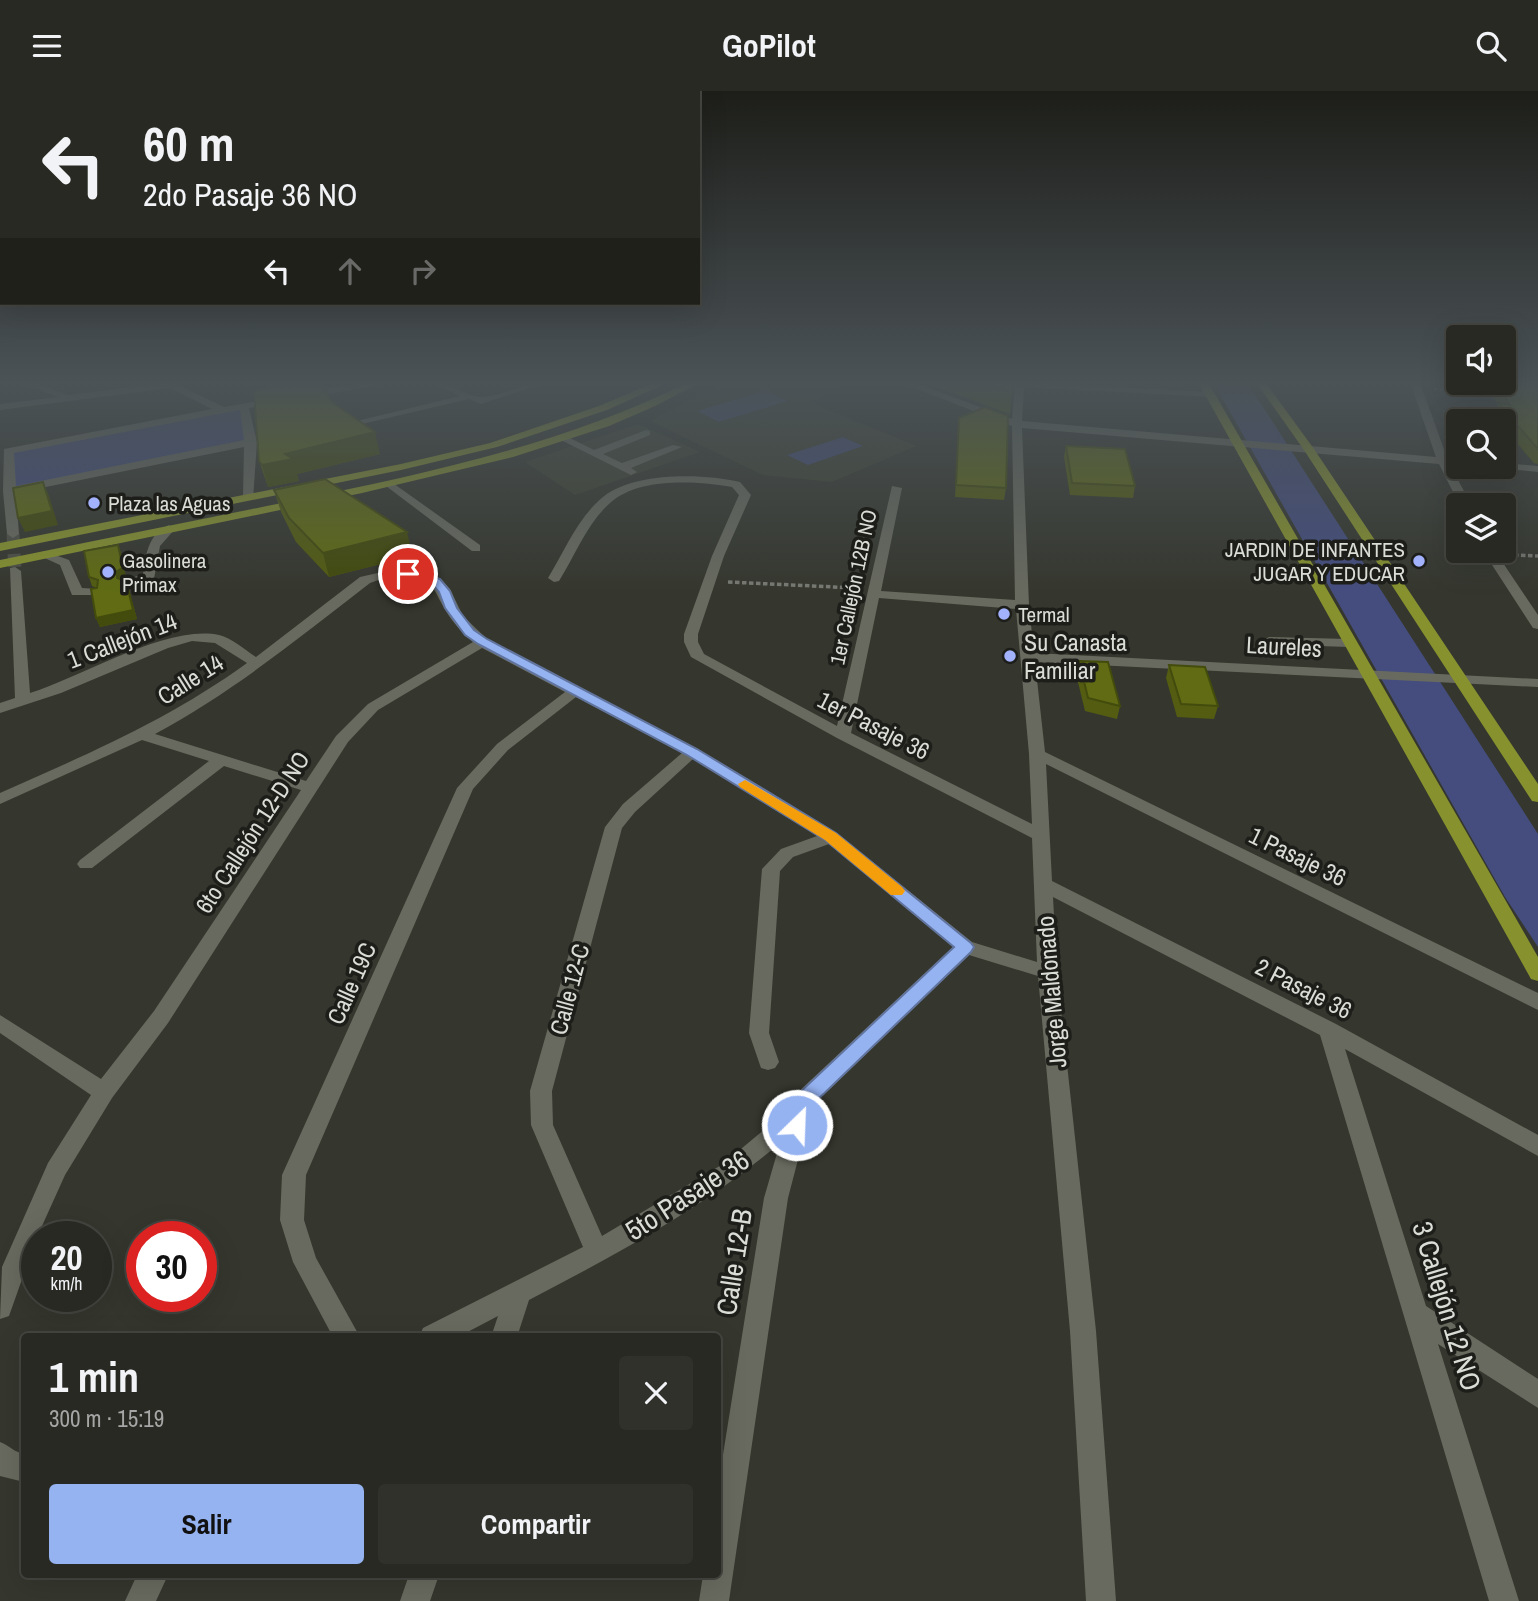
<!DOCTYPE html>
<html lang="es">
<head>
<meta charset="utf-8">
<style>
	:root { --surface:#282922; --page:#30312a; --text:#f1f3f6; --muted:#a5a6a5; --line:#444540; --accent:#95b2f1 }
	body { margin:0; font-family:"Archivo Narrow",sans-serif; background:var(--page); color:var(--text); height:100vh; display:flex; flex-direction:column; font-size:26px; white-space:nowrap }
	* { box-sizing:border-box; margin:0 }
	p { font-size:23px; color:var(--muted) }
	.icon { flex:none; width:38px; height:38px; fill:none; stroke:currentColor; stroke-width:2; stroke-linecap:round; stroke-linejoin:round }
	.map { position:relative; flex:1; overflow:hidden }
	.details { position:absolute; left:21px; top:1242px; width:700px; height:245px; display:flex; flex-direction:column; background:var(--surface); border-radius:7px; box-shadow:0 7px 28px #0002,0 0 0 2px var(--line) }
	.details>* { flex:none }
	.banner { position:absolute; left:0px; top:0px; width:700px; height:214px; box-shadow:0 7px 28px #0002,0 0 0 2px var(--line); background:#282922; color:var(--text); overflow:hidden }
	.fabs { position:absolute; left:1446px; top:234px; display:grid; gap:14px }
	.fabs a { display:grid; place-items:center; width:70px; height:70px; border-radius:7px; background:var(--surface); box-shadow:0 7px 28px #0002,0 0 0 2px var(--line); font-size:35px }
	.speed { position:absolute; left:21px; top:1130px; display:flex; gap:14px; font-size:35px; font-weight:700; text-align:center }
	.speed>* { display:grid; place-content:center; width:91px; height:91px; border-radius:50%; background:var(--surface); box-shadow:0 7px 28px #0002,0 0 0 2px var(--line); line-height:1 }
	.speed small { font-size:18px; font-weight:400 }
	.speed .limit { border:10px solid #d22; background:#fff; color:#111 }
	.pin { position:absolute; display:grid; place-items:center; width:60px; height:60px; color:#fff; margin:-30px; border:4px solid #fff; border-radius:50%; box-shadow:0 2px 7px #0007 }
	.me { position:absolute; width:77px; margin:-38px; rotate:24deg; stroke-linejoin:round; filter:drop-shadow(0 0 5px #0008) }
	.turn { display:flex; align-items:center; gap:24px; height:147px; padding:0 28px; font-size:32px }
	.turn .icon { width:91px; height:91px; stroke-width:2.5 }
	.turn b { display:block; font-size:49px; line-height:60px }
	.lanes { display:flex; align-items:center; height:66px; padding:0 28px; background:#0003; justify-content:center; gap:35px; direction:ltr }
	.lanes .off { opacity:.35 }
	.round { display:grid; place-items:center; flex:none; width:74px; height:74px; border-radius:7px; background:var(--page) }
	.head { display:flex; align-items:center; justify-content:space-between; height:119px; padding:0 28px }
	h1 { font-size:42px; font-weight:700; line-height:52px }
	.button { display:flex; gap:14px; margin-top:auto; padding:14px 28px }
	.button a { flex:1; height:80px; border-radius:7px; background:var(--accent); color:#111; font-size:28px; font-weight:700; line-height:80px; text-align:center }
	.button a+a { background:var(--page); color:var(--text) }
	header { display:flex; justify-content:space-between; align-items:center; height:91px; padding:0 28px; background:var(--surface); font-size:32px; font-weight:700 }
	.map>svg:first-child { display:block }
	.built { fill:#3e4131 }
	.green { fill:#444d7e }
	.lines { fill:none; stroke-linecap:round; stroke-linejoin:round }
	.minor-tunnel { stroke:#4e5047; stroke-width:13; stroke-dasharray:13 7; stroke-linecap:butt }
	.path-far1 { stroke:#777972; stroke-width:2.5; stroke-dasharray:3.5 2; stroke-linecap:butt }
	.path { stroke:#777972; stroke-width:3.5; stroke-dasharray:4.5 2.5; stroke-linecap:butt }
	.minor { fill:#686a5f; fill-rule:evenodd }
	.major { fill:#87922e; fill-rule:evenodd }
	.wall { fill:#535c10 }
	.shaded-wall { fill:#434b0d }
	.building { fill:#606b13; stroke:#434b0d; stroke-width:2 }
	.route { fill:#95b2f1; stroke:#61749d; stroke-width:2 }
	.slow { fill:#f59e0b }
	.poi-dot { fill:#a3b2fd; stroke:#1d1e1a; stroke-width:2.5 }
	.labels { text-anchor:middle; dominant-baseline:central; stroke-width:7; stroke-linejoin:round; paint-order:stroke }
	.far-poi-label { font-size:21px; fill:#dadcd6; stroke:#1d1e1a; text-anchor:start }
	.far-street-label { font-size:21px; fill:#dadcd6; stroke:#1d1e1a }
	.street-label { font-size:24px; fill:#dadcd6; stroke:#1d1e1a }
	.poi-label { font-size:24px; fill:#dadcd6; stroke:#1d1e1a; text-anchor:start }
	.near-street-label { font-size:28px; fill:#dadcd6; stroke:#1d1e1a }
</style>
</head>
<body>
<header><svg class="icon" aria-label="menu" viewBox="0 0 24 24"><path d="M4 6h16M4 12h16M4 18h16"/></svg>GoPilot<svg class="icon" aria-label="search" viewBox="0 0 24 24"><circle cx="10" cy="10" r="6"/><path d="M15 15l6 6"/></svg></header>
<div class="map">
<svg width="1538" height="1510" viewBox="0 0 1538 1510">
	<rect width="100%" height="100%" fill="#35372e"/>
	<path class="built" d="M724 291H796L806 296 819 291H835L845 295 822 303 825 305 810 311 916 355 832 391 763 384 650 330Z
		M638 333 700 361 575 404 525 371Z"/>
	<path class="green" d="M1213 291H1247L1538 743V856L1505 806Z
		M766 299 788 310 719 331 697 320Z
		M244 317 252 351 9 400 8 360Z
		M843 346 863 355 808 374 787 364Z"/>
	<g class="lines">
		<path class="minor-tunnel" d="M13 443 15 480"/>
		<path class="path-far1" d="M1434 298 1495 304"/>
		<path class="path" d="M1514 464 1538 465
			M728 491 856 497"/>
		<path class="minor" d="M19 291H34L68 304 172 291 224 316 284 305 261 291H273L295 303 368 291H397L249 317 257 351 253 408 243 406 244 356 16 402 19 443 13 447 7 443 3 400 4 358 212 318 170 297 0 319V313L58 306ZM240 319 244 349 16 395 14 362Z
			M431 291C449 291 469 307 483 306 506 304 525 291 548 291L481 313 469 308 362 333 357 330 460 305Z
			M899 291H913L1012 328 1015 291 1211 301 1216 304 1214 306 1024 296 1022 330 1436 366 1410 291H1420L1447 367 1458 368V374H1450L1472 415H1460L1439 373 1022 337 1029 514 1034 562 1538 588V596L1035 571 1045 661 1538 902V919L1046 673 1052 790 1336 933 1538 1044V1065L1345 958 1426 1215 1538 1288V1317L1438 1253 1519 1510H1489L1320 944 1053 806 1057 881 1096 1240 1116 1510H1086L1070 1240 1038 885 969 864 812 1015 788 1107 729 1510H699L703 1484H718V1395L764 1107 780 1052C705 1116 617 1163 529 1209L517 1246H491L498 1225 458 1246H419L423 1237 583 1156 531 1034 530 1000 605 736 623 713 682 662 576 606 508 659 473 698 306 1084 304 1129 316 1167 360 1246H333L293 1171 280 1129 282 1084 457 697 497 653 565 601 482 557 378 619 348 651 168 932 112 1007 65 1084 37 1146 9 1225 0 1228 2 1176 48 1072 91 1004 0 942V924L101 988 154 920 301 699 224 675 92 777H80L77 773 80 769 209 670 142 649 0 713V702C86 664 170 628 247 572L215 552 192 550 168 557 61 602 0 622V612L15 607 10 477 15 476 21 480 30 602C82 586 167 533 219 544 232 547 245 559 256 566L360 486 395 478 417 479 441 488 450 498 463 525 487 548 698 658 837 742 972 851 1037 871 1032 747 837 647 691 566 684 551V543L712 465 739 404 732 396C696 390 639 386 610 412 587 432 575 465 559 490L554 491 548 487C564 461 578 426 603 406 633 381 703 382 740 391L751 404 724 465 698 543V551L704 563 837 635 892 395 902 397 881 500 1015 509 1012 335ZM406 486C436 490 433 499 446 520 453 532 463 542 473 551L368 613 336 645 306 690 155 643C233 601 300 546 370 492L384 487ZM879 507 1016 518 1029 663 1032 733 851 642ZM693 668 817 745 781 758 762 778 749 942 761 977 768 979 775 977 779 971 769 942 780 780 793 766 829 753 953 856 796 1003 765 1038 723 1073 602 1145 553 1034 552 1000 622 737 635 721Z
			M646 339 650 340V344L603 363 622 372 673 354 682 356 631 377 637 381 631 384 557 347 566 345 594 359Z
			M1503 372 1538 375V381L1499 377 1503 376Z
			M390 390 480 454V460H472L386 395 384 393Z
			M169 434 175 438 160 455 154 488 133 496H123V490L143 483C146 463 148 443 169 434Z
			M44 460 69 469 82 497 99 498V504H72L60 474 38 464Z
			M1483 460H1495L1538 524V538L1533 537Z
			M1269 546 1348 548 1355 552 1348 556 1264 553 1262 550Z
			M0 1351C10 1355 14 1361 24 1363V1391L0 1385Z
			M137 1484H168L156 1510H125Z
			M409 1484H439L430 1510H400Z"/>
		<path class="major" d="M656 291H669L607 319 497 356 401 379 0 460V452L401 373 490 352 599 315Z
			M689 291H701L655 315 609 335 513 366 362 402 0 477V469C94 450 188 431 282 412 422 383 560 355 689 291Z
			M1198 291H1208L1538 866V890L1531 888Z
			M1256 291H1265L1314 358 1538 693V711L1532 710 1304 359Z"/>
	</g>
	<path class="wall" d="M924 291H1013L1010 323Z
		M1538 291V373L1534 372 1503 336V331H1499L1493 324 1498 314 1484 292Z
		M332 311 380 363 297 383 299 390 268 396 259 370Z
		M959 327 1006 397 1004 409 955 406Z
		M1066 355 1135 395 1133 407 1070 404 1064 366Z
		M274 399 413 465 329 486 296 451 281 421Z
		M118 454 121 462 126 486 121 488 129 499 137 528 100 536 96 527 97 497 92 495 89 486Z
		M1079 570 1120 615 1117 628 1085 620 1076 583Z
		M1169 574 1218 615 1214 628 1177 626 1166 587Z"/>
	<path class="shaded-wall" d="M375 341 380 363 297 383 299 390 268 396 262 374 285 363Z
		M43 391 49 405 58 434 25 441 18 427Z
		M407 441 413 465 329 486 323 462Z
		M118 454 121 462 126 486 121 488 117 487Z
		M126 490 129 499 137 528 100 536 96 527Z"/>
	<path class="building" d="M295 291H321L332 311 375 341 285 363 293 368 262 374 259 370 254 300Z
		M982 291H1013V302Z
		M1503 291H1538V358L1498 312 1510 314 1496 292Z
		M985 316 1008 325 1006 397 956 394 959 327Z
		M1066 355 1125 358 1135 395 1072 392Z
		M325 388 407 441 323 462 289 427 274 399Z
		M43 391 52 420 18 427 13 397Z
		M118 454 123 477 117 480V487L126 490 133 519 96 527 91 498 97 497 98 489 89 486 84 460Z
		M1079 570 1108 571 1120 615 1088 607Z
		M1169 574 1205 576 1218 615 1181 613Z"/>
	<linearGradient id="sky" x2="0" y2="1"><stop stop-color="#1d1e19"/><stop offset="0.58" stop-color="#4b5357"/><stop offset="1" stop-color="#4b5357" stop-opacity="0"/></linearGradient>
	<rect width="1538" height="503" fill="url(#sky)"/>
	<path class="route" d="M408 479 440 488 450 500 457 517 474 539 487 548 697 658 836 742 971 852 974 856 971 861 813 1013 804 1040 797 1042 789 1040 786 1034 797 1004 954 856 825 749 687 664 478 553 465 544 445 517 439 501 432 493 404 485 403 483Z"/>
	<path class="slow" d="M745 689 836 742 902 796 905 800 902 804H891L825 749 740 696 738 693Z"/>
	<g class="poi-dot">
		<circle cx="94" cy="412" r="7"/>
		<circle cx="1419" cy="470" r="7"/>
		<circle cx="108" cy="481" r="7"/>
		<circle cx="1004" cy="523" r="7"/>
		<circle cx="1010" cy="565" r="7"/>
	</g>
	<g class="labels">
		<g class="far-poi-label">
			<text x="108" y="412">Plaza las Aguas</text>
			<text x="1405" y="458" text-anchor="end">JARDIN DE INFANTES<tspan x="1405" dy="24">JUGAR Y EDUCAR</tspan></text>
			<text x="122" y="469">Gasolinera<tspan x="122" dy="24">Primax</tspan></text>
			<text x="1018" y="523">Termal</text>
		</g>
		<g class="far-street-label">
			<text transform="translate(853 496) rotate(-78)">1er Callejón 12B NO</text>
		</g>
		<g class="street-label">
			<text transform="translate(122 549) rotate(-21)">1 Callejón 14</text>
			<text transform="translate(1284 555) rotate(3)">Laureles</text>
			<text transform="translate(190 588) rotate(-32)">Calle 14</text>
			<text transform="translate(874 634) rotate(27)">1er Pasaje 36</text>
			<text transform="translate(252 741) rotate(-57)">6to Callejón 12-D NO</text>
			<text transform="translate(1298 765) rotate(26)">1 Pasaje 36</text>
			<text transform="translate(351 892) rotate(-66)">Calle 19C</text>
			<text transform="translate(1304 897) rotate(27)">2 Pasaje 36</text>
			<text transform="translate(569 898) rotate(-75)">Calle 12-C</text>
			<text transform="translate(1051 901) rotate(-95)">Jorge Maldonado</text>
		</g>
		<g class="poi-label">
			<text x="1024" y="551">Su Canasta<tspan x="1024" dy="28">Familiar</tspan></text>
		</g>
		<g class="near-street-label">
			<text transform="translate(687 1104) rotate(-33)">5to Pasaje 36</text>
			<text transform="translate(734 1171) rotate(-81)">Calle 12-B</text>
			<text transform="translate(1447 1215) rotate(73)">3 Callejón 12 NO</text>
		</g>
	</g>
</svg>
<div class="fabs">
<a><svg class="icon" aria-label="sound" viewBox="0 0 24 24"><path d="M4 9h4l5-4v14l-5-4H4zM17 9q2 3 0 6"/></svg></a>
<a><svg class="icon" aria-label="search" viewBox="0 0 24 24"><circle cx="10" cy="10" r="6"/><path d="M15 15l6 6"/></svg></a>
<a><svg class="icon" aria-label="layers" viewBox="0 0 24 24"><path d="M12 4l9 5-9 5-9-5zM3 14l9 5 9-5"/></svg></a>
</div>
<div class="speed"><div>20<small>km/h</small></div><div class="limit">30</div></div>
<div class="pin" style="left:408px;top:483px;background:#d93025"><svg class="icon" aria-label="arrive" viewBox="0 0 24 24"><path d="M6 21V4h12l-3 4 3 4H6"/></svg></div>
<svg class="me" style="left:797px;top:1034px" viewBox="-20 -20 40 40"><circle r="17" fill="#95b2f1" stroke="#fff" stroke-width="3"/><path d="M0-11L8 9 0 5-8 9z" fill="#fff"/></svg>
<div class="banner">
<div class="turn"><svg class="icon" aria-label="left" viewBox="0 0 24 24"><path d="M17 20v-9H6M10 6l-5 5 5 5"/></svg><div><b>60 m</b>2do Pasaje 36 NO</div></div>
<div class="lanes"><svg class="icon" aria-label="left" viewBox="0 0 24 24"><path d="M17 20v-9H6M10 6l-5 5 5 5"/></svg><svg class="icon off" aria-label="ahead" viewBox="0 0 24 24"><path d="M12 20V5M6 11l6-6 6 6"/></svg><svg class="icon off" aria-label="right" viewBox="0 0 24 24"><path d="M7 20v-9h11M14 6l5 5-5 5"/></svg></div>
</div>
<section class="details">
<div class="head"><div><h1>1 min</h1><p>300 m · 15:19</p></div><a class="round"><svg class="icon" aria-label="close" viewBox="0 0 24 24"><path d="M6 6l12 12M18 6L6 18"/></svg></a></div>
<div class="button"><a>Salir</a><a>Compartir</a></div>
</section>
</div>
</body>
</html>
